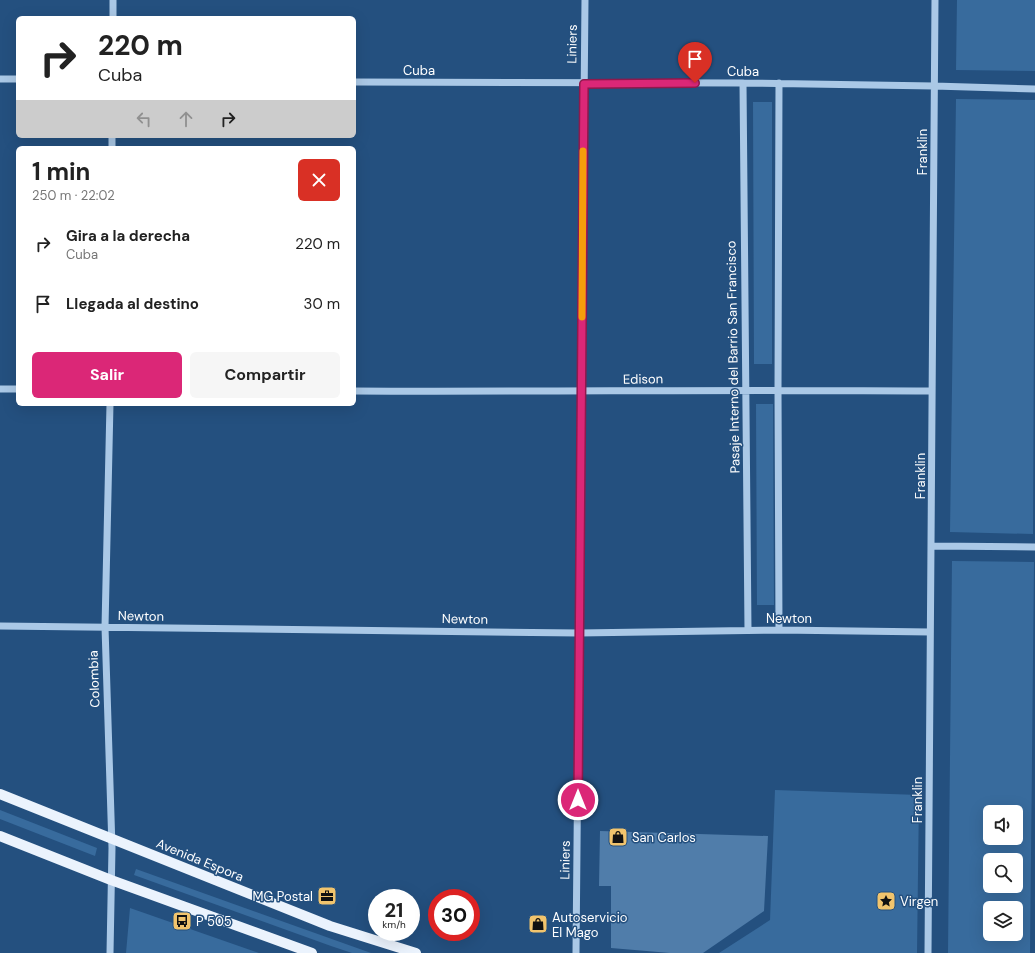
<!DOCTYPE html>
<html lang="es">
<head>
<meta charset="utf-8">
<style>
	:root { --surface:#fff; --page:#f6f6f6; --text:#222; --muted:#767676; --accent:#db2777 }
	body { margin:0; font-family:"DM Sans",sans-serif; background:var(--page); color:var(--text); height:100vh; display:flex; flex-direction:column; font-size:15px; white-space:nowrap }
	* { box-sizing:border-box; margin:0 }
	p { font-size:13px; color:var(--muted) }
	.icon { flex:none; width:22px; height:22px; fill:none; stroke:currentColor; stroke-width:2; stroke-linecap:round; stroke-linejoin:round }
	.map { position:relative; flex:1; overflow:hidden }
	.side { position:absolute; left:16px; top:146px; width:340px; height:260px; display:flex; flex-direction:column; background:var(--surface); border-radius:6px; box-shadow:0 4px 16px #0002 }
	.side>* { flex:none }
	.guide { position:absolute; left:16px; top:16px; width:340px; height:122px; border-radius:6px; box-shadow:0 4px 16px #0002; background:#fff; color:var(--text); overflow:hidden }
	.buttons { position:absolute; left:983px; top:805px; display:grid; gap:8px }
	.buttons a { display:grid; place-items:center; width:40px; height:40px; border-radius:6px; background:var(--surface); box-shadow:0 4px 16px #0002; font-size:20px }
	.speed { position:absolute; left:368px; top:889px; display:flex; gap:8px; font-size:20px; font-weight:700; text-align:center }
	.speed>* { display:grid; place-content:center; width:52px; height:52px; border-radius:50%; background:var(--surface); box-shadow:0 4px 16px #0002; line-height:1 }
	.speed small { font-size:10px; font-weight:400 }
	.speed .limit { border:6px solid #d22; background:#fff; color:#111 }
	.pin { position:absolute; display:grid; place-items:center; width:34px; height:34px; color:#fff; margin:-41px -17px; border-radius:50% 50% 50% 0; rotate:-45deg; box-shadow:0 0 4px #0007 }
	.pin .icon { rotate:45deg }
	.me { position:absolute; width:44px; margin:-22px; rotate:0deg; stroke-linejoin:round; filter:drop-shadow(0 0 3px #0008) }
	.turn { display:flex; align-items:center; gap:14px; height:84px; padding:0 16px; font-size:18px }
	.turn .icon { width:52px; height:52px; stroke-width:2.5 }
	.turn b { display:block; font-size:28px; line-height:34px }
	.lanes { display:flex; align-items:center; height:38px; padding:0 16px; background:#0003; justify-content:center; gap:20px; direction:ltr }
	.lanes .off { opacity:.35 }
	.round { display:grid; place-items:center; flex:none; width:42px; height:42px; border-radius:6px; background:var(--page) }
	.head { display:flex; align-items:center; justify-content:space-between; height:68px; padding:0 16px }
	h1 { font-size:24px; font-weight:700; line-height:30px }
	.cta { display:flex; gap:8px; margin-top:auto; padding:8px 16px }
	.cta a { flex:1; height:46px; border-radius:6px; background:var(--accent); color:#fff; font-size:16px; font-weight:700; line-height:46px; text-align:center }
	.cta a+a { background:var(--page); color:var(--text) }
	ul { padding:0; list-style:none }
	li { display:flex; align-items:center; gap:12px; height:60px; padding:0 16px }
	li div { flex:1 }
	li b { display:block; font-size:15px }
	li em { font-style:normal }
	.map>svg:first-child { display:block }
	.green { fill:#386b9d; fill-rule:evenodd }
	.building { fill:#507daa }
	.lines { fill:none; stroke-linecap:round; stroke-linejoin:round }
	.minor { stroke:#aac8e6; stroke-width:7 }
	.major { stroke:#ebf3fd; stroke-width:10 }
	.route-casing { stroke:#8e194d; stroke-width:10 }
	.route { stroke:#db2777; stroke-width:7 }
	.slow { stroke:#f59e0b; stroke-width:7 }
	.labels { text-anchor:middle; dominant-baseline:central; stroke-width:3; stroke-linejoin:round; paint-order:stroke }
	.street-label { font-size:13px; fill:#fff; stroke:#24507f }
	.poi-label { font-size:13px; fill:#fff; stroke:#24507f; text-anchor:start }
</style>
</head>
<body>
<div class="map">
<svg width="1035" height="953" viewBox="0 0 1035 953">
	<rect width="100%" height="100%" fill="#24507f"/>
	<path class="green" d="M957 0H1035V71L956 70Z
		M956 99 1035 100 1033 534 950 532Z
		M753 102H772V364H754Z
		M773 404 774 605H757L756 404Z
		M952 561 1034 562 1030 953H948ZM990 812H1016V838H990ZM990 860H1016V886H990ZM990 908H1016V934H990Z
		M775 790 919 795 917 953H719L770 920Z
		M0 810 97 848 95 856 0 819Z
		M136 869 371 953H352L331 946 134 875Z
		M130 908 259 953H126Z"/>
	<path class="building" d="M600 831 768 836 764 911 703 953H670L611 948V886H599Z"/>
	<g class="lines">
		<path class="minor" d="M113 18V0
			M0 79H18
			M354 82 743 83 934 86 1035 89
			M743 83 748 630
			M779 83 778 389 779 630
			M112 148V136
			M0 389H18
			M354 391C547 392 739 389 932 391
			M931 546 1035 547
			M0 626 579 633 779 630 930 632
			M110 953 112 848 105 627 110 404
			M576 953 585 0
			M928 953 935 0"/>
		<path class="major" d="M0 794 330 926 416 953
			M0 836 111 880 312 953"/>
	</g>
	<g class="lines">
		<g class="route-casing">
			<path id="route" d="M578 800 584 84 695 83"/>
		</g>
		<use href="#route" class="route"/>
		<path class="slow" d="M582 317 583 151"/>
	</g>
	<defs>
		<g id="shop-square" transform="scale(1)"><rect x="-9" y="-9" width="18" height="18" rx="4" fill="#f1c46d" stroke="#24507f"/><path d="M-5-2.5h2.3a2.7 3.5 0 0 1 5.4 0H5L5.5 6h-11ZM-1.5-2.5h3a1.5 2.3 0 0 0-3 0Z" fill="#111"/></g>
		<g id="office-square" transform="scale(1)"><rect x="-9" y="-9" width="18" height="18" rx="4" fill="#f1c46d" stroke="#24507f"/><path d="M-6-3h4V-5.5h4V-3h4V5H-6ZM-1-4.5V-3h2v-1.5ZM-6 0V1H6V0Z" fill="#111"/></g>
		<g id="sight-square" transform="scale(1)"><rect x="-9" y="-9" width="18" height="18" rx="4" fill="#f1c46d" stroke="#24507f"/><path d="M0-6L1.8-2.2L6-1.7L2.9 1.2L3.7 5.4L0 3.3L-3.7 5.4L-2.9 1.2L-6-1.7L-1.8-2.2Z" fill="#111"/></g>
		<g id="bus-square" transform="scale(1)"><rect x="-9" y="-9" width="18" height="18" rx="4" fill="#f1c46d" stroke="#24507f"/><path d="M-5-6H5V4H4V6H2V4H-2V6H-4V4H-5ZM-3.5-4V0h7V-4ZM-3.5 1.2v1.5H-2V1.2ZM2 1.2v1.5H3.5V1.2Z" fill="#111"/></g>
	</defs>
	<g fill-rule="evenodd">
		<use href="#shop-square" x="618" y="837"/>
		<use href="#office-square" x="327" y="896"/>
		<use href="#sight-square" x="886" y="901"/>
		<use href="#bus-square" x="182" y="921"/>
		<use href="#shop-square" x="538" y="924"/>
	</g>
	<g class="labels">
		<g class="street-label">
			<text transform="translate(572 44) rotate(-89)">Liniers</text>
			<text x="419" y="70">Cuba</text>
			<text x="743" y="71">Cuba</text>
			<text transform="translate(922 152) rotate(-90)">Franklin</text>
			<text transform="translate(733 357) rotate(-91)">Pasaje Interno del Barrio San Francisco</text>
			<text transform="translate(643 379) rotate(-1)">Edison</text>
			<text transform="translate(920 476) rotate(-90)">Franklin</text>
			<text transform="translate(141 616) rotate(1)">Newton</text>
			<text x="789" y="618">Newton</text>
			<text transform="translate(465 619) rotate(1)">Newton</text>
			<text transform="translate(94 679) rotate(-92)">Colombia</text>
			<text transform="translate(917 800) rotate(-90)">Franklin</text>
			<text transform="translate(200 860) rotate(22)">Avenida Espora</text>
			<text transform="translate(565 860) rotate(-89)">Liniers</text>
		</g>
		<g class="poi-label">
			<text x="632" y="837">San Carlos</text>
			<text x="313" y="896" text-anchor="end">MG Postal</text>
			<text x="900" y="901">Virgen</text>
			<text x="552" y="917">Autoservicio<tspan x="552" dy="15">El Mago</tspan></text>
			<text x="196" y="921">P 505</text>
		</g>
	</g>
</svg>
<div class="buttons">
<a><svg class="icon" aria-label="sound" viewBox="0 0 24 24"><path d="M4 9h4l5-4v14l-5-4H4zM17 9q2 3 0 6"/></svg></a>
<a><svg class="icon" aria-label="search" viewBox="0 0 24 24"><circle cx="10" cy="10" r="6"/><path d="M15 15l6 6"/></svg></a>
<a><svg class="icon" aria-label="layers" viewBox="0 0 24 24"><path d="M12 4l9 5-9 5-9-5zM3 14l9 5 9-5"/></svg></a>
</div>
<div class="speed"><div>21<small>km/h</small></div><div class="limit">30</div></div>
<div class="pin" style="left:695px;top:83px;background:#d93025"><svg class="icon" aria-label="arrive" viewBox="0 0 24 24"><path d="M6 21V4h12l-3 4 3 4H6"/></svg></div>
<svg class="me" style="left:578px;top:800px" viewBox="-20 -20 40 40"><circle r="17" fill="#db2777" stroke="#fff" stroke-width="3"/><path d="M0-11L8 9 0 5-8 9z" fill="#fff"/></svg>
<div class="guide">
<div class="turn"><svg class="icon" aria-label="right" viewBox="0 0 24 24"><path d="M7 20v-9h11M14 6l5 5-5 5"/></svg><div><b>220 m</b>Cuba</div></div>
<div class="lanes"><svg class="icon off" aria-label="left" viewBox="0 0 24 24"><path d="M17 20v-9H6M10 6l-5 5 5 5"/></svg><svg class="icon off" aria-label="ahead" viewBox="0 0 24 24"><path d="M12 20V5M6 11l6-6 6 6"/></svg><svg class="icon" aria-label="right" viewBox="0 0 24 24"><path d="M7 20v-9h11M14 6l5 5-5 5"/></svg></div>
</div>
<section class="side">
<div class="head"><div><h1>1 min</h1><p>250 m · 22:02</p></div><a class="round" style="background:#d93025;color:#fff"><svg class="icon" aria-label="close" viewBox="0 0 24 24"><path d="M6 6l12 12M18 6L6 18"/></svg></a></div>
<ul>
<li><svg class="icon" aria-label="right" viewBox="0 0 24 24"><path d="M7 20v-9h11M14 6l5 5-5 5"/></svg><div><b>Gira a la derecha</b><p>Cuba</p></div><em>220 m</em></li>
<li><svg class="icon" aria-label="arrive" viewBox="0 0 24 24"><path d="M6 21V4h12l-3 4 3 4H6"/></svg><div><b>Llegada al destino</b></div><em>30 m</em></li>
</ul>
<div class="cta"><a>Salir</a><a>Compartir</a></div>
</section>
</div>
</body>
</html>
